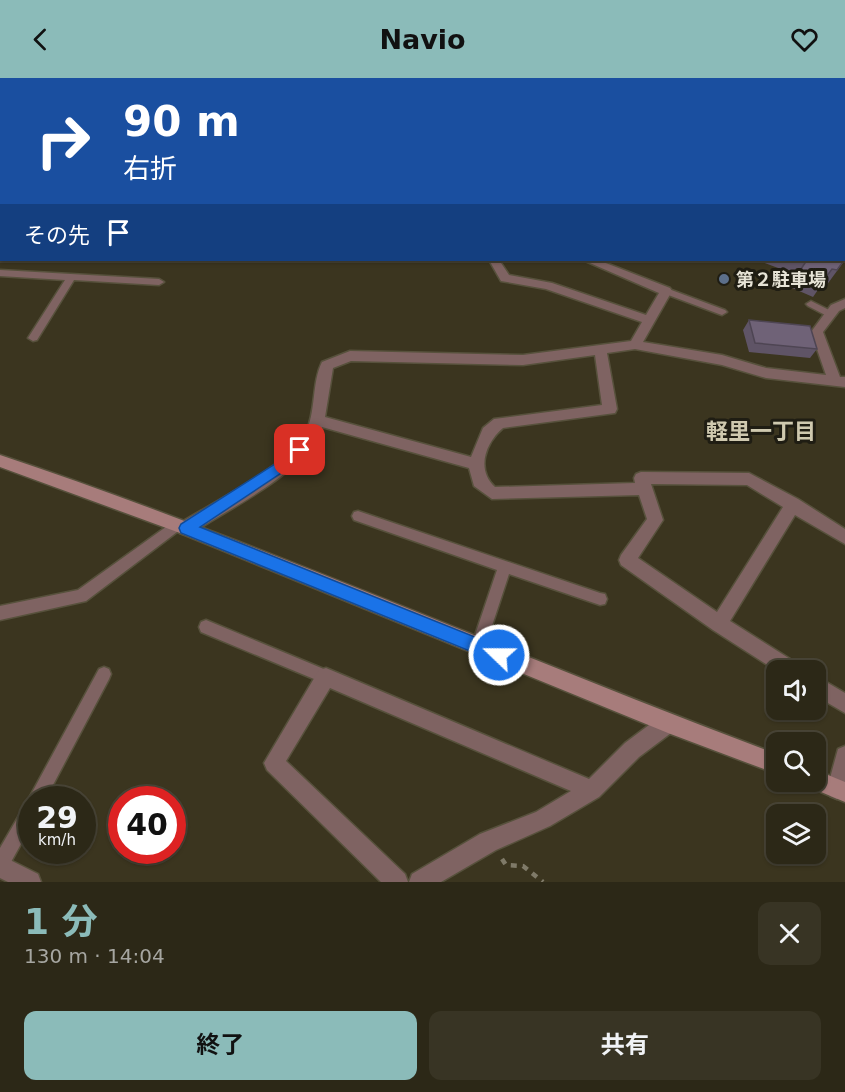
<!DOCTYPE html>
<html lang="ja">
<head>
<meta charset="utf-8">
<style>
	:root { --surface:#2c2817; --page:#383424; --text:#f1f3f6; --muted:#a6a6a1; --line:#484436; --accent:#8bbbb9 }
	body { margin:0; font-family:"DejaVu Sans","Noto Sans JP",sans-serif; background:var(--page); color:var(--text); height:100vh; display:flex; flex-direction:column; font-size:22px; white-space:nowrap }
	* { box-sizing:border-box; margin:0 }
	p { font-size:20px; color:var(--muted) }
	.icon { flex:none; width:33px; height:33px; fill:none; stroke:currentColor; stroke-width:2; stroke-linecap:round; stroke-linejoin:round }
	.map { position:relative; height:804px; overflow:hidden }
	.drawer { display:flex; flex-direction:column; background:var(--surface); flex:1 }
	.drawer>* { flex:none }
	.hud { position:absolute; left:0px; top:0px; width:846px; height:183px; box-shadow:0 2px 4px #0004,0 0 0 2px var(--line); background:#1a4fa0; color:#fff; overflow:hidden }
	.controls { position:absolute; left:766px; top:582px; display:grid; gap:12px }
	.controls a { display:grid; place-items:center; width:60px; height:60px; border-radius:12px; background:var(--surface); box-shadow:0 2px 4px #0004,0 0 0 2px var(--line); font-size:30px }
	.speed { position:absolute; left:18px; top:708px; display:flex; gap:12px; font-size:30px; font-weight:700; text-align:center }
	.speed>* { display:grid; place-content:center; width:78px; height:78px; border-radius:50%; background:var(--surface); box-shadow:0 2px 4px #0004,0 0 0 2px var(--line); line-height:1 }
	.speed small { font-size:15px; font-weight:400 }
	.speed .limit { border:9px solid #d22; background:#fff; color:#111 }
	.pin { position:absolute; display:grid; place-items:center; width:51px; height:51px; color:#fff; margin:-26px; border-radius:12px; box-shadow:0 3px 9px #0006 }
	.me { position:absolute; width:66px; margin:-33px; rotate:292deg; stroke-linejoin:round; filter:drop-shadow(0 0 4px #0008) }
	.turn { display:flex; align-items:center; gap:21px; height:126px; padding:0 24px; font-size:27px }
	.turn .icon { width:78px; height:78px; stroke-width:2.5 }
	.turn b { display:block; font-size:42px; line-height:51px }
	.then { display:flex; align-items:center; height:57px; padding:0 24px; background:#0003; gap:12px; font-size:22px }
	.round { display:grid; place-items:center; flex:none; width:63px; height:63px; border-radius:12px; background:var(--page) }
	.headline { display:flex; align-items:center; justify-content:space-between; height:102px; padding:0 24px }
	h1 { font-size:36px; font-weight:700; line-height:45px; color:var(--accent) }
	.cta { display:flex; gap:12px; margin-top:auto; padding:12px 24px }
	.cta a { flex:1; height:69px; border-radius:12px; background:var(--accent); color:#111; font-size:24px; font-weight:700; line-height:69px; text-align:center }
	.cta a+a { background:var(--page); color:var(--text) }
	header { display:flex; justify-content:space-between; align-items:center; height:78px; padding:0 24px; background:var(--accent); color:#111; font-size:27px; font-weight:700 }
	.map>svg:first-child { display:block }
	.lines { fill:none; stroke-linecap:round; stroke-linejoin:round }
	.lane-casing { stroke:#57513c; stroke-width:3 }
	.street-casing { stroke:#57513c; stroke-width:3 }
	.secondary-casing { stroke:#57513c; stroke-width:3 }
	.highway-casing { stroke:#57513c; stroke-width:3 }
	.path-far2 { stroke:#7f7a68; stroke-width:2; stroke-dasharray:3 3; stroke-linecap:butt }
	.path-far1 { stroke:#7f7a68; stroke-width:3; stroke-dasharray:4 4; stroke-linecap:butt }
	.path { stroke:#7f7a68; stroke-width:4.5; stroke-dasharray:6 6; stroke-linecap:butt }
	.lane { fill:#7f6362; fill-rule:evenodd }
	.street { fill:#7f6362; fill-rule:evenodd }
	.secondary { fill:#a77c7b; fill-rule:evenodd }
	.highway { fill:#e3a09f; fill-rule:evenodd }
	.wall { fill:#5f5466 }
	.building { fill:#6f6277; stroke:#4e4553; stroke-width:1.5 }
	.route { fill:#1a73e8; stroke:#114b97; stroke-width:1.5 }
	.service-dot { fill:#5c6f8a; stroke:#1f1d13; stroke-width:2 }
	.labels { text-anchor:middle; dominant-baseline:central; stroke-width:6; stroke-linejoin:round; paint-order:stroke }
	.far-poi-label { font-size:18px; font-weight:bold; fill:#e7e4d7; stroke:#1f1d13; text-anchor:start }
	.neighbourhood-label { font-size:22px; font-weight:bold; fill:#cfc9af; stroke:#1f1d13 }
</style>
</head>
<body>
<header><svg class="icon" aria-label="back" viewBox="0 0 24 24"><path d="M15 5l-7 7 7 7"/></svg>Navio<svg class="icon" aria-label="heart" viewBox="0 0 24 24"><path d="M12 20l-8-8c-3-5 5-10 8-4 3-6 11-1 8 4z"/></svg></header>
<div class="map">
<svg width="845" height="804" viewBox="0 0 845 804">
	<rect width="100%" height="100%" fill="#3b351f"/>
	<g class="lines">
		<g class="lane-casing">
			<path id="lane" d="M1 0H8L9 2H2Z
				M165 0H171L164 2Z
				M0 192 159 201 164 204 159 207 74 202 37 262 33 263 28 260 65 202 0 198Z
				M666 210 725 232 727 234 722 237 719 236 663 215 661 213Z
				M811 223 833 234V238H827L808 228 806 226Z
				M358 433 600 515 605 516 607 521 605 526 600 527 509 496 485 569 483 574 478 576 473 574 471 569 497 492 354 442 352 438 354 434Z
				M177 441 181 443 183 447 181 451 86 523 0 542V528L78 512Z
				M206 542 331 594 333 599 331 604 326 606 201 554 199 549 201 544Z
				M104 589 109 591 111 596 109 601 45 722H32V746L6 793 0 796V770L28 722 99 591Z"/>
		</g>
		<g class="street-casing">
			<path id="street" d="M65 0H75L77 2H66Z
				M845 18V24H844V19Z
				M0 22H2V28H0Z
				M0 65H2V71H0Z
				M2 89V96H0V90Z
				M0 106H2V113L0 112Z
				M0 175 2 182H4H0Z
				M489 182H499L509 197 552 205 646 237 659 215 583 182H598L670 210 672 213 643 264 722 277 766 290 826 297 811 254 831 227 845 221V230L839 233 823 254 840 299H845V309L766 300 722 287 635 271 607 275 617 331 615 335 503 350C485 365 476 392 495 409L635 405 634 400 636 396 641 394 749 395 798 421 845 451V466L795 437 730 543 798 586 801 592 777 593 713 552 621 487 619 482 621 477 647 441 639 417 492 421 474 408 469 390 322 349C304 396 233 428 192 455L186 457 180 455 178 450 180 445C212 425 293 385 307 352 316 330 312 304 322 284L350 273 523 277 631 263 642 244 546 211 501 203ZM595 277 602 327 494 341 483 350 471 379 325 339 333 290 351 283 523 287ZM651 406 747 407 783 429 717 534 638 480 663 442Z
				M326 590 589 701 625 665 661 638 668 635 675 638 678 645 675 652 639 679 599 719 550 748 496 772 441 804H409L412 796 480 756 536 734 571 713 330 610 286 683 405 796 408 804H381L267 692 264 685 319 592Z
				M816 598 845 615V635L816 618Z
				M845 668V716L837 721 830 718 827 711 838 671Z
				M0 777 38 796 41 804H8L0 800Z"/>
		</g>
		<g class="secondary-casing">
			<path id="secondary" d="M0 377C263 465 517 579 777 676V696L668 655 180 455 0 389Z
				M816 692 845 704V724L809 709 807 704H816Z"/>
		</g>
		<g class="highway-casing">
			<path id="highway" d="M605 0H616L618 2H606Z
				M627 0H638L640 2H628Z
				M844 95H845V103H844Z"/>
		</g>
		<path class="path-far2" d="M103 0H140
			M396 0 398 2"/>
		<path class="path-far1" d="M830 182 845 187"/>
		<path class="path" d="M502 781 506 787 523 788 543 804"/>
		<use href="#lane" class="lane"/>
		<use href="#street" class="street"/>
		<use href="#secondary" class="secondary"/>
		<use href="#highway" class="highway"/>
	</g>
	<path class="wall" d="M757 182H845L826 208 822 206 813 219 790 209 797 197Z
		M749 242 817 271 810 280 749 274 743 252Z"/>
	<path class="building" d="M844 155 845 181 837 192 832 191 823 203 799 194 807 182H844Z
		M749 242 810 248 817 271 755 265Z"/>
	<path class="route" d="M300 367 306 372 295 386 200 449 505 571 507 577 505 583 499 585 181 455 179 450 181 446 286 379Z"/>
	<circle class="service-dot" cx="724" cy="201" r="6"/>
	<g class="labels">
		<g class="far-poi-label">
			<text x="736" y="201">第２駐車場</text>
		</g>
		<g class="neighbourhood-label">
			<text x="761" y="353">軽里一丁目</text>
		</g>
	</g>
</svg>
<div class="controls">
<a><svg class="icon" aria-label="sound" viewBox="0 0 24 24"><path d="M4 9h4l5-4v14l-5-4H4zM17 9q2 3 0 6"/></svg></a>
<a><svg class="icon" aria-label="search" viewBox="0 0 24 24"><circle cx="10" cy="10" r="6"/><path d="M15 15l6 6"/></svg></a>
<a><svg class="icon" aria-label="layers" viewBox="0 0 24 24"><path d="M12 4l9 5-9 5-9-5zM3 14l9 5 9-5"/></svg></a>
</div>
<div class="speed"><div>29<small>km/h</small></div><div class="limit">40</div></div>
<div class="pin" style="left:300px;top:372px;background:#d93025"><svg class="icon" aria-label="arrive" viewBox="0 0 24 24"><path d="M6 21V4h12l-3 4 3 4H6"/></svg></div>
<svg class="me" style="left:499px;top:577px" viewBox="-20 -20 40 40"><circle r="17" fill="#1a73e8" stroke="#fff" stroke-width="3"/><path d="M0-11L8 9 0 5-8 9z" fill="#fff"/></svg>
<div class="hud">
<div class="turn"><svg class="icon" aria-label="right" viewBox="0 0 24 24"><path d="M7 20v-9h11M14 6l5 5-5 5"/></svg><div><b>90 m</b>右折</div></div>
<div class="then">その先<svg class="icon" aria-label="arrive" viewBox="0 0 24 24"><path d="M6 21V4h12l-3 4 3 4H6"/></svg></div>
</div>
</div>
<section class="drawer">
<div class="headline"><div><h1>1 分</h1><p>130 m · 14:04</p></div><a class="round"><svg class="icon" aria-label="close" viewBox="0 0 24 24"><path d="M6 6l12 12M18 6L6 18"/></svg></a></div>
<div class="cta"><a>終了</a><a>共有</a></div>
</section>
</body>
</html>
